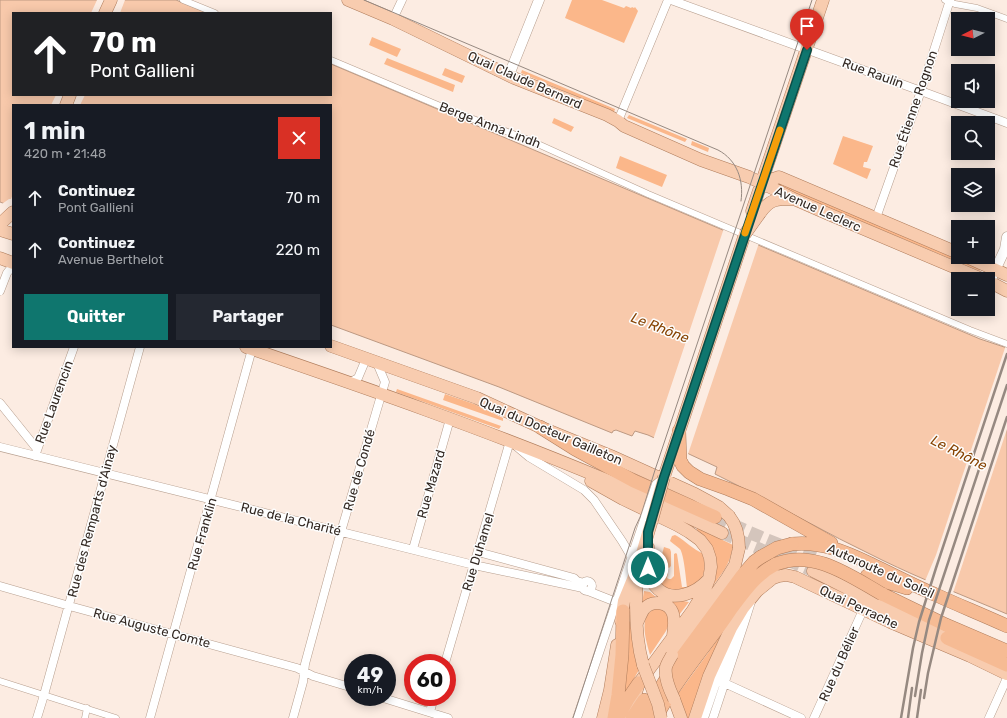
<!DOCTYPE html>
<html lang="fr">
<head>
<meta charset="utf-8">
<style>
	:root { --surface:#171b24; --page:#242831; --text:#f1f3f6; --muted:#9ea1a6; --accent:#0f766e }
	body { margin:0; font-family:Rubik,sans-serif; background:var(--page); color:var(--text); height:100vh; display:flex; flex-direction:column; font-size:15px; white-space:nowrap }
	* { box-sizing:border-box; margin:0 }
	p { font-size:13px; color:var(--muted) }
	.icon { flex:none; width:22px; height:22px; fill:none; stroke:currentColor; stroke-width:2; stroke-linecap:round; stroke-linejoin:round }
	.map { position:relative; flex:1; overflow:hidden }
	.sheet { position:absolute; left:12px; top:104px; width:320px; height:244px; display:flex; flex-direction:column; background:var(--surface); border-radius:0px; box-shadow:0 2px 10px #0003 }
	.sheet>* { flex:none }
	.guide { position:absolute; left:12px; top:12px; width:320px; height:84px; border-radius:0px; box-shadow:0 2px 10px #0003; background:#202124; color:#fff; overflow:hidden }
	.needle { width:26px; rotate:264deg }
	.fabs { position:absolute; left:951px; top:12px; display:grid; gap:8px }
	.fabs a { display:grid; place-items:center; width:44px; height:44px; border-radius:0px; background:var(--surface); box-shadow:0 2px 10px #0003; font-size:20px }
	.speed { position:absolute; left:344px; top:654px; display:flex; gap:8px; font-size:20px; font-weight:700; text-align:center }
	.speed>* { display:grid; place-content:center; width:52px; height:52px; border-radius:50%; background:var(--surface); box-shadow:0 2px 10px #0003; line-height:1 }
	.speed small { font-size:10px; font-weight:400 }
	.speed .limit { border:6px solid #d22; background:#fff; color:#111 }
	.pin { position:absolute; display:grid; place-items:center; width:34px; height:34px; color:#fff; margin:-41px -17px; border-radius:50% 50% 50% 0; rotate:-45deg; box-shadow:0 0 4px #0007 }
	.pin .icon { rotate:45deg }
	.me { position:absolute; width:44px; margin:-22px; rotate:0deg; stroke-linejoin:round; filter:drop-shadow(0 0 3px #0008) }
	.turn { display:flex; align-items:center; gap:14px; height:84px; padding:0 12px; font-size:18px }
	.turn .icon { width:52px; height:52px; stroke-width:2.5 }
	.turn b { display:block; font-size:28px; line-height:34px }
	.round { display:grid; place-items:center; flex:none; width:42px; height:42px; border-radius:0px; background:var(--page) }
	.headline { display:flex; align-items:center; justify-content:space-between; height:68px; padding:0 12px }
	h1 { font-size:24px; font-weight:700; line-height:30px }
	.button { display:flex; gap:8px; margin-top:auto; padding:8px 12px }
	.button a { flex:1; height:46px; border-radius:0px; background:var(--accent); color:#fff; font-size:16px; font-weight:700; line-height:46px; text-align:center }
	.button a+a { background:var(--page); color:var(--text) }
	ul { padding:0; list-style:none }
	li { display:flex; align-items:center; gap:12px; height:52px; padding:0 12px }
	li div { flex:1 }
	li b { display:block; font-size:15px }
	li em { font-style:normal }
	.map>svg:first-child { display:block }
	.green { fill:#fbb78a }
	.water { fill:#f8c9ab; stroke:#bd9982 }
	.pier { fill:#fcece2 }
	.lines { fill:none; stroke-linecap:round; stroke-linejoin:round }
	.primary-tunnel { stroke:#d4c5bc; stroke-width:12; stroke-dasharray:12 6; stroke-linecap:butt }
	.trunk-tunnel { stroke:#d4c5bc; stroke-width:13; stroke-dasharray:13 6; stroke-linecap:butt }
	.pedestrian-casing { stroke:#b79f8f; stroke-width:7 }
	.minor-casing { stroke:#b79f8f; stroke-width:9 }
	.tertiary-casing { stroke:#b79f8f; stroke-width:11 }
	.primary-casing { stroke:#af7c5b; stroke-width:13 }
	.trunk-casing { stroke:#af7c5b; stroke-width:14 }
	.pedestrian { stroke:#fff; stroke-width:6 }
	.minor { stroke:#fff; stroke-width:8 }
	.tertiary { stroke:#fff; stroke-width:10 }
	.primary { stroke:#f8ccaf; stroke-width:12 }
	.trunk { stroke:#f6bb94; stroke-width:13 }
	.tram { stroke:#968981; stroke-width:1 }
	.rail { stroke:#968981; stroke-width:2.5 }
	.minor-bridge-casing { stroke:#b79f8f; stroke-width:9; stroke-linecap:butt }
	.primary-bridge-casing { stroke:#af7c5b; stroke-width:13; stroke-linecap:butt }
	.trunk-bridge-casing { stroke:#af7c5b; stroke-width:14; stroke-linecap:butt }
	.minor-bridge { stroke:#fff; stroke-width:8 }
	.primary-bridge { stroke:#f8ccaf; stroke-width:12 }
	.trunk-bridge { stroke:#f6bb94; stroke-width:13 }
	.route-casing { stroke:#0a4d48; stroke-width:10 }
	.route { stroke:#0f766e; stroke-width:7 }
	.slow { stroke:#f59e0b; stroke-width:7 }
	.labels { text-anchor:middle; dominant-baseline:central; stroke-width:3; stroke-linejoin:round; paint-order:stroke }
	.street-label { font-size:13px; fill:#322822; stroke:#fdfdfd }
	.water-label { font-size:14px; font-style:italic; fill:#874302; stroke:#fdfdfd }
</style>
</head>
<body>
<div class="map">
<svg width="1007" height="718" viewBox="0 0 1007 718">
	<rect width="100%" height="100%" fill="#fcece2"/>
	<path class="green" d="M572 0H602L624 8 626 6 631 8 632 7 634 8 635 7 638 11 624 43 565 18Z
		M372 37 401 49 397 57 369 45Z
		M387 58 455 85 453 92 384 64Z
		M445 68 465 76 462 83 442 75Z
		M522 70 615 109 614 112 521 73Z
		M629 115 687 139 685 142 627 118Z
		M554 118 574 127 571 132 552 123Z
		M843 136 873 146 867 162H864L863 167 871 169 867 179 833 164Z
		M692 141 709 148 708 152 691 145Z
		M620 156 667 175 662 187 616 168Z
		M780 184 980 268V271L779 187Z
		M397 389 501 426 499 429 396 392Z
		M445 394 474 404 503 418V421L443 400Z
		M696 527 733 545C730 565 724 570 713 586L712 585 716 577V572Z
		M675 535 677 536C685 541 694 550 702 553 707 563 705 580 695 586 691 589 678 591 673 592L658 584 651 567 664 570 668 574 667 578 669 579H671L674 576V554L676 553 677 554 682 587H687C686 579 684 555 680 549 677 546 673 544 670 541L672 536Z
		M664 547 670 549 671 552V566L669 568 658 564 659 560 661 558Z
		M644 591 650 592 656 597 642 603Z
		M683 601 689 602 679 615 673 603V602Z
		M657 608 667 612 669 624 666 631 650 655C646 640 637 614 657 608Z
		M733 617 692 718H686L678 694 716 642Z
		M630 621 634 651 639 670 622 699 629 622Z"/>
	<path class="water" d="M0 0H176L208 13H13V95H331V64L980 339 1007 348V614C965 596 923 580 882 560 825 533 771 501 715 474L717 467 648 435 635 431 632 436 616 430 613 431 612 433 499 387 331 325V105H13V207L0 202Z"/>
	<path class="pier" d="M97 0H125L120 13H91Z
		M56 95H85L80 105H51Z
		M13 194V209L2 204 9 199H11Z
		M724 228 759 243 688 454 690 456 653 440Z
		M1006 345 1007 346V429L953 593 925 581 936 555Z"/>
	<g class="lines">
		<path class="primary-tunnel" d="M722 533 813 571"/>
		<path class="trunk-tunnel" d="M715 517C748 532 782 547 817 559"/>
		<g class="pedestrian-casing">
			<path id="pedestrian" d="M183 0 215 13
				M945 0 955 4 977 8 1007 19
				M331 60 452 111 529 140 648 194 970 330 1007 344
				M0 681 116 718
				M85 718 87 708"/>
		</g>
		<g class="minor-casing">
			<path id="minor" d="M671 0 921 91 1007 123
				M393 19 402 0
				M618 121 668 0
				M876 218 921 91 950 0
				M0 291 7 273 11 268H13
				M349 383 358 378 366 359
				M0 403 37 449
				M0 447 474 565 583 588
				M35 456 74 347
				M413 549 450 419
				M478 552 574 578 577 581 584 583
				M582 586a5 5 0 1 1 10 0a5 5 0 1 1-10 0Z
				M0 586 73 607 297 668 313 676 353 688
				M588 591 616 602
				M445 663 510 441 529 457 584 490 594 500 622 541 632 558
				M720 681 801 718
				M380 697 448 718
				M430 712 434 697
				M37 718 44 695 140 347
				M150 718 252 349
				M293 718 303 682 305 664 340 535 385 382 377 363
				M577 718 645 517
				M704 718 717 680 741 619
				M713 718 744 624 751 602
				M814 718 863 610
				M989 718 1007 678"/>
		</g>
		<g class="tertiary-casing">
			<path id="tertiary" d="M509 75 539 0
				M992 277 1005 249 1007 237"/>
		</g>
		<g class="primary-casing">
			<path id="primary" d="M348 0 393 19 514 78 607 115 618 121 624 126 701 160 749 177 774 189 794 199 826 213 982 279
				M105 13 111 0
				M66 105 70 95
				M762 183 779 177 958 253
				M752 211 823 0
				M760 213C770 199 776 199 793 199
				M0 224 13 212
				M0 230 13 234
				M967 257 1007 275
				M0 258 13 263
				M988 281 1007 291
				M331 346 477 398 540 427 611 456 695 494 719 507 729 516
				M246 347C366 388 487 430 604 479 644 496 683 515 722 533
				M664 477 745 234
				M591 481 623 499 677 525 689 532 700 540 707 549 710 558 711 567 709 579 704 592 693 610 639 683 628 718
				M648 547C648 556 646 567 649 576 650 581 654 585 658 589 673 603 696 593 708 580
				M813 571 950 640
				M637 578C635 607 635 636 643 665
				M621 621 624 601 638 567 652 520
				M637 623C639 619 641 613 644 609 652 600 669 601 673 614 675 621 674 629 673 636
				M672 655 727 578 735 565 739 548
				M674 699 681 718
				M603 718 610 690 617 645
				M695 718 709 676 731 628 743 608 757 591 773 578 779 576 786 575 795 577 890 622 970 656 1007 674"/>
		</g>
		<g class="trunk-casing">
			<path id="trunk" d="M540 427 575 449 634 481 715 517
				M679 431 680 460 683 466 689 472 700 479 728 489 753 499 831 543
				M792 544C821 541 846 552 871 564 892 574 913 585 934 594 958 605 983 615 1007 626
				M867 576 907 588
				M882 594 946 625 1007 651
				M947 638 1007 665
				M618 717 628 699 639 683
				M614 718 618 695 622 655 623 611
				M632 718 644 700
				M643 718 651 703 670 673 741 577 754 562 761 557
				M656 718C668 693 686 671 702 649 712 636 722 623 731 609 744 592 756 574 776 564"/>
		</g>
		<use href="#pedestrian" class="pedestrian"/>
		<use href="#minor" class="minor"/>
		<use href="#tertiary" class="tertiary"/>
		<use href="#primary" class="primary"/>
		<use href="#trunk" class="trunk"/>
		<path class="tram" d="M364 0 718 150C737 160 744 180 741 201
			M573 718 635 528 641 515 655 470 812 0"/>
		<path class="rail" d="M915 696 922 653 929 620 1007 385
			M924 698 928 673 941 618 1007 417
			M901 718 913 648 919 622 936 568 1007 354
			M908 718 912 688
			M917 718 921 690"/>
		<g class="minor-bridge-casing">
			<path id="minor-bridge" d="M645 517 656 484 661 480"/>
		</g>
		<g class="primary-bridge-casing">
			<path id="primary-bridge" d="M745 234 760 213
				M729 516C737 526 739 536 739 548
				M652 520 664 477
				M672 655C670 659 667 663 666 667 664 678 670 690 674 699
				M643 665 658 704 661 718"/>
		</g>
		<g class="trunk-bridge-casing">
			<path id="trunk-bridge" d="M761 557 777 548 792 544
				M776 564C814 549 850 576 882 594"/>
		</g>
		<use href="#minor-bridge" class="minor-bridge"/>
		<use href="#primary-bridge" class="primary-bridge"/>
		<use href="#trunk-bridge" class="trunk-bridge"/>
	</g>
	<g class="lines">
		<g class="route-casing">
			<path id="route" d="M648 568V532L664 477 807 50"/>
		</g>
		<use href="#route" class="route"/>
		<path class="slow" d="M745 233 780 130"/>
	</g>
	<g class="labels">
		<g class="street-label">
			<text transform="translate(873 73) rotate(20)">Rue Raulin</text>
			<text transform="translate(525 80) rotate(24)">Quai Claude Bernard</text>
			<text transform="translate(913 109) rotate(-71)">Rue Étienne Rognon</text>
			<text transform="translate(490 125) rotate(21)">Berge Anna Lindh</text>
			<text transform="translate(818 209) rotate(24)">Avenue Leclerc</text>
			<text transform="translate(54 402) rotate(-70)">Rue Laurencin</text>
			<text transform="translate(551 431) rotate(23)">Quai du Docteur Gailleton</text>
			<text transform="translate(359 470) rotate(-74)">Rue de Condé</text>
			<text transform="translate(431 484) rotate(-74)">Rue Mazard</text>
			<text transform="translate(291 519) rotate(14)">Rue de la Charité</text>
			<text transform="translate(92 521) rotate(-75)">Rue des Remparts d'Ainay</text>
			<text transform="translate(202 534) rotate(-74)">Rue Franklin</text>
			<text transform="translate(478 552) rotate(-73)">Rue Duhamel</text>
			<text transform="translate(881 571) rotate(24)">Autoroute du Soleil</text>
			<text transform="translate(859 607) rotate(25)">Quai Perrache</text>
			<text transform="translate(152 628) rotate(15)">Rue Auguste Comte</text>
			<text transform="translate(839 664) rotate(-66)">Rue du Bélier</text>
		</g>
		<g class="water-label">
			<text transform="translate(660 328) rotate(21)">Le Rhône</text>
			<text transform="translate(959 453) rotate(27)">Le Rhône</text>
		</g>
	</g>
</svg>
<div class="fabs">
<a><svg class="needle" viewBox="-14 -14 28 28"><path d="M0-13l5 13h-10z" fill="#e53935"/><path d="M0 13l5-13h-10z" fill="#9ea1a6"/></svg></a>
<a><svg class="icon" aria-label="sound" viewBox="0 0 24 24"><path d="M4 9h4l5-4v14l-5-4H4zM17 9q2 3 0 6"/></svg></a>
<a><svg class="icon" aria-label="search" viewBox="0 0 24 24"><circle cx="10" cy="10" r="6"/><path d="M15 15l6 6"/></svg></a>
<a><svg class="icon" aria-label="layers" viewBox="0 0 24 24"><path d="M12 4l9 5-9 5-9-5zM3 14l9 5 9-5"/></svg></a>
<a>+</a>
<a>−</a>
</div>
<div class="speed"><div>49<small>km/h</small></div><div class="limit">60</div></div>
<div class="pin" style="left:807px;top:50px;background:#d93025"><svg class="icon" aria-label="arrive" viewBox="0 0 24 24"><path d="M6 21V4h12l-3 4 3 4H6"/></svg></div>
<svg class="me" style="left:648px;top:568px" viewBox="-20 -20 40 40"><circle r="17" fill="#0f766e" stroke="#fff" stroke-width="3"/><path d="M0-11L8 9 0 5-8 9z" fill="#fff"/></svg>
<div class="guide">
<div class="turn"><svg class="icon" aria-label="ahead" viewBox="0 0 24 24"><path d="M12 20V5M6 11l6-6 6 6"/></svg><div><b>70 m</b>Pont Gallieni</div></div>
</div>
<section class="sheet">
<div class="headline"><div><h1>1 min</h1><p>420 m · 21:48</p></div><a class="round" style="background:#d93025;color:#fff"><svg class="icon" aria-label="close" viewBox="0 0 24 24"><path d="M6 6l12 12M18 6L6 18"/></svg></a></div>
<ul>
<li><svg class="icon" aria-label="ahead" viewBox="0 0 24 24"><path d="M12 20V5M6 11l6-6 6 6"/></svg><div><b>Continuez</b><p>Pont Gallieni</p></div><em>70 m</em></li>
<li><svg class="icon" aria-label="ahead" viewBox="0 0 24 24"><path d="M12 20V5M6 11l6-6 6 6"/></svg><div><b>Continuez</b><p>Avenue Berthelot</p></div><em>220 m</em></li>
</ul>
<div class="button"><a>Quitter</a><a>Partager</a></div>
</section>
</div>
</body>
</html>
